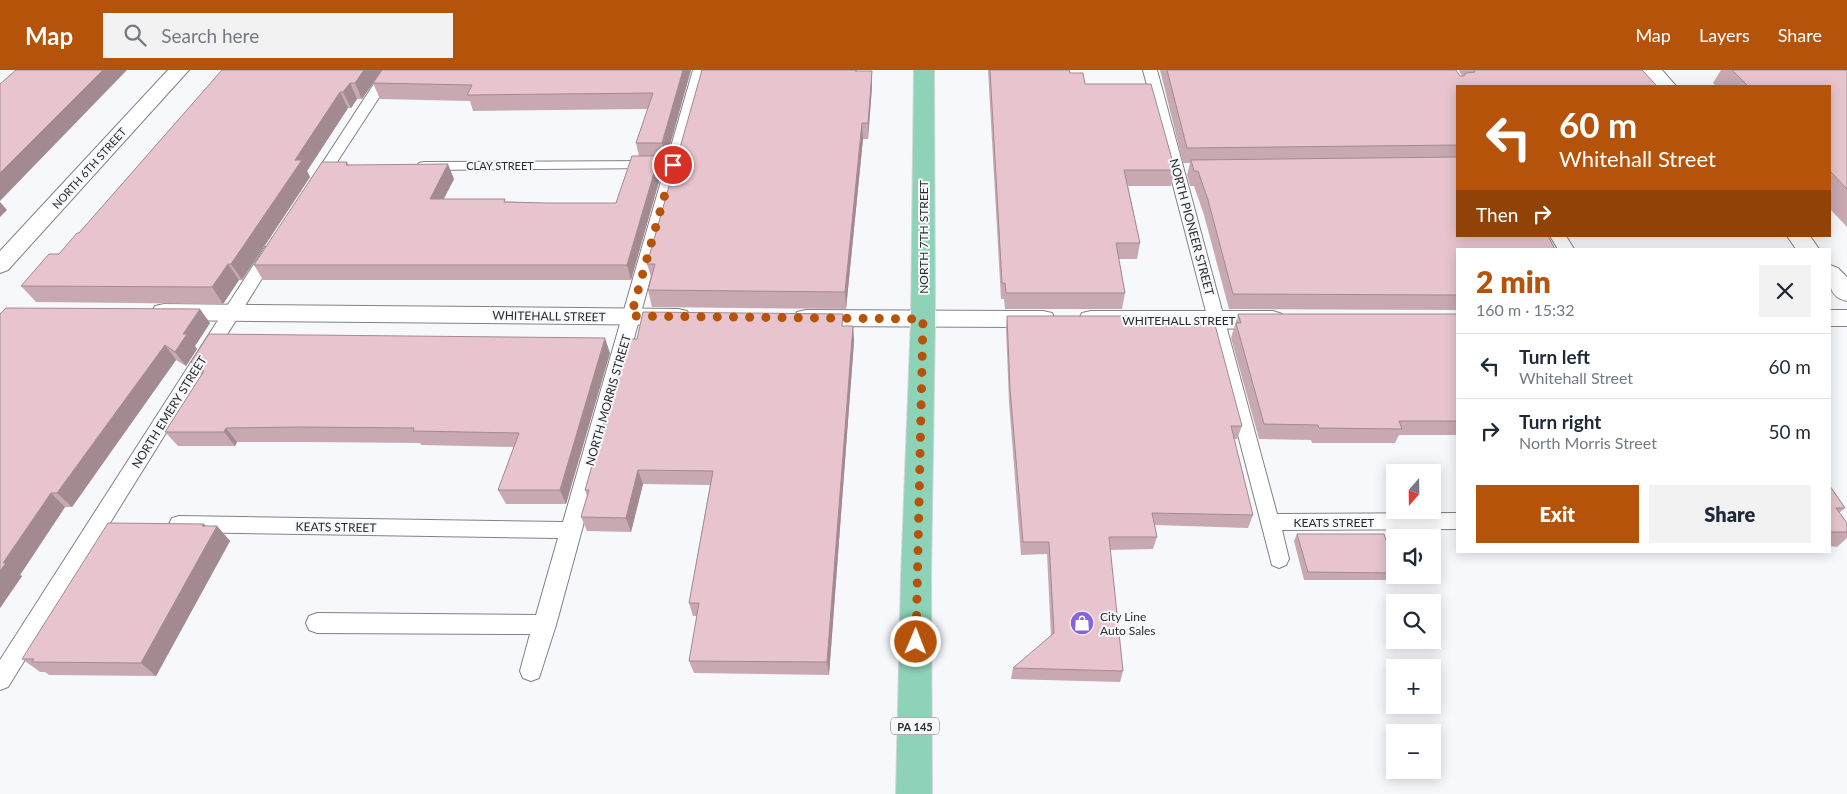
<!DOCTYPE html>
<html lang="en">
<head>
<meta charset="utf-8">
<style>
	:root { --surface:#fff; --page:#f2f2f3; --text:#1f2937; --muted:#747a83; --line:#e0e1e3; --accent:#b45309 }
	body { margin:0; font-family:Lato,sans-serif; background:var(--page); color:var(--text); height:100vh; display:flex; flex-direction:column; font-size:19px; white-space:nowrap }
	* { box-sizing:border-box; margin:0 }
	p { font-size:16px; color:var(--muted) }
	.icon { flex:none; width:28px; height:28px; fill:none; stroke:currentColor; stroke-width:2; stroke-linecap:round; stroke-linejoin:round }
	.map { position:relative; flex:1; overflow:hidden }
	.panel { position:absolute; left:1456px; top:178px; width:375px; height:305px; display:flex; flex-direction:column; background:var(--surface); border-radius:0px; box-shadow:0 2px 12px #0003 }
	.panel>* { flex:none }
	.banner { position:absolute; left:1456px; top:15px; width:375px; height:152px; border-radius:0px; box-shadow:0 2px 12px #0003; background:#b45309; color:#fff; overflow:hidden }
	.needle { width:32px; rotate:200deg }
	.controls { position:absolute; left:1386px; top:394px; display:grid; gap:10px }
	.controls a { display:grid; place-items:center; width:55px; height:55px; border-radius:0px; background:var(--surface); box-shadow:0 2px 12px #0003; font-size:25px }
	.pin { position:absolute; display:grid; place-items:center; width:42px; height:42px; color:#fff; margin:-21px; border:2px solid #fff; border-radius:50%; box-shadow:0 1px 5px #0007 }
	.me { position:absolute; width:55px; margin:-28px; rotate:1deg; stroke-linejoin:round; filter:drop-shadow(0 0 4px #0008) }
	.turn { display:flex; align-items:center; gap:18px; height:105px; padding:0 20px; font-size:22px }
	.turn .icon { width:65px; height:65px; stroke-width:2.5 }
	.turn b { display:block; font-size:35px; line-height:42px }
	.then { display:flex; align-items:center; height:48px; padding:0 20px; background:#0003; gap:10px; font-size:19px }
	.round { display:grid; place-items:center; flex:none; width:52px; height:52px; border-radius:0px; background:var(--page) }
	.head { display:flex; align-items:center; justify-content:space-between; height:85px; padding:0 20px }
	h1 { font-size:30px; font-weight:800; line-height:38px; color:var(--accent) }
	.cta { display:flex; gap:10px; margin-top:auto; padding:10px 20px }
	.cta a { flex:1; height:58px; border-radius:0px; background:var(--accent); color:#fff; font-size:20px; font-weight:800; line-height:58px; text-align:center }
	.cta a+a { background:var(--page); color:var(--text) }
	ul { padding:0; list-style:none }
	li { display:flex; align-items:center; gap:15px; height:65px; padding:0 20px; border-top:1px solid var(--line) }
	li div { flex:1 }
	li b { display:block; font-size:19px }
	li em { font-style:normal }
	header { display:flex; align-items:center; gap:30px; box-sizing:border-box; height:70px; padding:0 25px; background:var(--accent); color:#fff }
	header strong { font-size:24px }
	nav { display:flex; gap:28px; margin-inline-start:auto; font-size:18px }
	.search { width:350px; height:45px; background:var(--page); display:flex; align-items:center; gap:12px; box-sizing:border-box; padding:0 18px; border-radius:0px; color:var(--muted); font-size:19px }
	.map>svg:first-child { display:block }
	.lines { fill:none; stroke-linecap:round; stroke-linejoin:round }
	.service-casing { stroke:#818285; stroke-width:2 }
	.minor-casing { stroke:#818285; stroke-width:2 }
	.tertiary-casing { stroke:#818285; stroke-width:2 }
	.primary-casing { stroke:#d4d5d5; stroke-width:2 }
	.service { fill:#fff; fill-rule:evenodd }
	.minor { fill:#fff; fill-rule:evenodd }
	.tertiary { fill:#fff; fill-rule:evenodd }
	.primary { fill:#8ed3b8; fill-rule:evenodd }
	.wall { fill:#c8a9b1 }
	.shaded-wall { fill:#a28a90 }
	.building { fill:#e8c5ce; stroke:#a28a90 }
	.route { stroke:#b45309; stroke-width:9; stroke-dasharray:0 16.2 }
	.labels { text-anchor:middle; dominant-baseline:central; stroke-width:4; stroke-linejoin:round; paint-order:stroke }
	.far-street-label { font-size:11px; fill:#2a2b2c; stroke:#f7f8fc }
	.shield { fill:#f7f8fc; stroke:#68686a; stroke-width:1 }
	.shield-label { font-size:11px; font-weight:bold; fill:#2a2b2c }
	.street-label { font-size:12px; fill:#2a2b2c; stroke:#f7f8fc }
	.poi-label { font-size:12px; fill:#2a2b2c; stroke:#f7f8fc; text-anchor:start }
</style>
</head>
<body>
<header>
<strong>Map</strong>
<div class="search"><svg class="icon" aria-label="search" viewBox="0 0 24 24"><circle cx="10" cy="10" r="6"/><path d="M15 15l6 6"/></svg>Search here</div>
<nav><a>Map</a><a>Layers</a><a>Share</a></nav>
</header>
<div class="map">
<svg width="1847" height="724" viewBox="0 0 1847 724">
	<rect width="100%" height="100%" fill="#f7f8fc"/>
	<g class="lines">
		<g class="service-casing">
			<path id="service" d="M383 0H397L322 115H312L310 112Z
				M693 0H707L556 555 539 608 531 611 523 608 520 601 530 564 317 563 309 560 306 553 309 546 317 543 536 545 558 468 179 462 172 460 169 454 172 448 179 446 563 452Z
				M1143 0H1157L1277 444 1458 443V459L1282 460 1289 489 1286 495 1279 498 1272 495Z
				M654 91 659 92 661 95 659 98 424 100 419 99 417 96 419 93 424 92Z
				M1550 166H1566L1574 179H1558Z
				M271 176 277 177 279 181 8 617 0 620V590L265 177Z"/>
		</g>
		<g class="minor-casing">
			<path id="minor" d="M1642 0H1662L1676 16H1656Z
				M1787 166H1810L1819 179H1796Z
				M1830 195 1838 198 1847 207V231C1827 226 1830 213 1830 195Z
				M164 234 678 239 687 241 690 247 687 253 678 255 164 250 155 248 152 242 155 236Z
				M806 240 1043 241 1052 243 1055 249 1052 255 1043 257 806 256 797 254 794 248 797 242Z
				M1830 240H1847V256H1830Z
				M1091 241H1273L1282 244 1285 250 1282 256 1273 259 1091 257 1082 255 1079 249 1082 243Z"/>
		</g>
		<g class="tertiary-casing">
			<path id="tertiary" d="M168 0H189L8 200 0 203V181Z"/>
		</g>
		<g class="primary-casing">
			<path id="primary" d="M914 0H934L935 249 931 507 932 724H896L901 507 911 249Z"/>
		</g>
		<use href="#service" class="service"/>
		<use href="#minor" class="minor"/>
		<use href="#tertiary" class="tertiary"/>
		<use href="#primary" class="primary"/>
	</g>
	<path class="wall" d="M222 0H382L362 29H357L351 38H348L307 101 310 107 242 210H239L223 234 36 232 21 216 59 184 79 163Z
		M691 0 666 89H660L662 101 631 210H263L254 195 347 92 349 95 454 109 444 129 546 133H616L639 86 636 73 648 39 473 41 470 31 380 29 373 13Z
		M702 0H857V1H872V17L868 69H863L846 239 652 237 648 220 651 207 647 194Z
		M988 0H1069L1070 3 1085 14 1175 100 1171 116H1128L1140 173 1137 189H1119L1125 223 1122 239H1005L1004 229H1001Z
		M1160 0H1456L1460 6H1462L1459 1V0H1642L1458 16V240L1229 239 1204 145 1194 116H1190L1187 105 1190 93H1183Z
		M1721 0H1847V157L1830 139V16H1716L1713 13Z
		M0 244 210 253 195 276 197 279 186 296 176 290 72 437H65L20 505 22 506 0 538Z
		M1238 244H1458V365H1399L1395 373H1312L1311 370 1259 369 1231 268Z
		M1007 246 1130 254 1242 356 1237 369H1234L1253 445 1248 458 1155 455 1157 467 1153 479 1110 480 1123 601 1120 612 1011 609 1013 598 1051 566 1047 484 1021 485 1009 332 1006 259Z
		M844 256H853L854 271 829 605 694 603 689 591 697 546H693L689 533 710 415 643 414 631 462 587 461 581 447 587 426 585 420 637 269Z
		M610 283 566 434H506L498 420 514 377 421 375 420 373 310 372H237L235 376H178L165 362 201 305 191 292Z
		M1830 416 1845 438 1839 443 1847 453V468L1837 477 1830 476Z
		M204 454 206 456H217L230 471 156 606 49 605 45 602H40L22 589Z
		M1297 464 1395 496V505H1396L1393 510H1304L1294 471Z"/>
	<path class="shaded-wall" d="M103 0H127L0 131V103Z
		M364 0H382L362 29 355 13Z
		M683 0H691L666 89 662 73Z
		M872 1V17L868 69V53Z
		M350 13 357 29 351 38 343 22Z
		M340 22 348 38 307 101 310 107 242 210 231 194 295 90Z
		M862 53 863 69 846 239 845 222Z
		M659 86 662 101 631 210 627 195Z
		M448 94 454 109 436 143 430 129Z
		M0 132 7 140 0 147Z
		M228 194 239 210 223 234 212 217Z
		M200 239 210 253 195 276 197 279 186 296 175 282 183 264Z
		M853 256 854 271 829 605 827 592Z
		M605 268 610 283 566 434 560 420Z
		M165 275 176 290 72 437 57 423Z
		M226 358 237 372 235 376 224 362Z
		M638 400 643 414 631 462 626 448Z
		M51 423 65 437 20 505 22 506 0 538V501L3 493Z
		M204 454 213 464 217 456 230 471 156 606 141 593 202 456Z"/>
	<path class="building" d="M16 0H103L0 103V14Z
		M222 0H364L355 13H350L343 22H340L295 90H302L231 194H228L212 217 21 216 49 184H59L77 163H79Z
		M382 0H683L662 73H636L653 23 467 25 472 15 373 13Z
		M702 0H855V1H872L868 53H862L845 222 648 220 655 194H647Z
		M990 0H1069L1070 3H1083L1085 14H1151L1175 100H1124L1140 173H1116L1125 223H1006L1005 213H1002Z
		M1167 0H1456L1460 6H1464L1466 3 1475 2 1474 0H1642L1657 16H1458V75L1187 78Z
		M1732 0H1847V119L1830 101V16H1748Z
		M632 86H659L627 195H254L322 92H347L346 95 448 94 430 129H505L504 132 546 133H616Z
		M1458 87V166H1548L1555 179H1458V225L1233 224 1208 130 1198 101H1194L1191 90Z
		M6 238 200 239 183 264H187L175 282 165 275 57 423H51L3 493H6L0 501V244Z
		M643 242 843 244 842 256H853L827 592 689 591 699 533H689L713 401 638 400 626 448 581 447 589 420H585L628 269H637Z
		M1238 244H1458V351H1399L1402 359 1319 358 1318 355 1264 354 1236 253H1241Z
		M1007 246H1129L1130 254 1215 255 1242 356H1231L1253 445 1152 443 1157 467H1109L1123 601 1013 598 1054 563 1049 472H1023L1010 319Z
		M209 264 605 268 560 420H498L519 363 413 361 414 358 300 357 226 358 224 362H165L204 301 191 292Z
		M1830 416 1845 438H1836L1847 453V462H1830Z
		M108 453 204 454 202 456H217L141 593 32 592 34 589H22Z
		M1297 464H1384L1395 496V503L1308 502Z"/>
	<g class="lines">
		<path class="route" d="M673 95 631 246 923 249 916 572"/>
	</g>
	<defs>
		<g id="shop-disc" transform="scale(1.25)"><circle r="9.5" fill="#8662dc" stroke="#f7f8fc"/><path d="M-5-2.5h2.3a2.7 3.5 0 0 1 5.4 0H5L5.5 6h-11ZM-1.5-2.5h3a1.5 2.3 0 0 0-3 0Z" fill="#fff"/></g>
	</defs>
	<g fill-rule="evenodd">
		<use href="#shop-disc" x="1082" y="553"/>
	</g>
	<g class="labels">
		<g class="far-street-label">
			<text x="500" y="95">CLAY STREET</text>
			<text transform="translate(89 98) rotate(-48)">NORTH 6TH STREET</text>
		</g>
		<rect class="shield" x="891" y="647.5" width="48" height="17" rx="4"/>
		<g class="shield-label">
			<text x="915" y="656">PA 145</text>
		</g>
		<g class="street-label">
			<text transform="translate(1192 157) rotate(75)">NORTH PIONEER STREET</text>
			<text transform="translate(923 167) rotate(-90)">NORTH 7TH STREET</text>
			<text transform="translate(549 246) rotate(1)">WHITEHALL STREET</text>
			<text x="1179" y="250">WHITEHALL STREET</text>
			<text transform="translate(608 330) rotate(-74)">NORTH MORRIS STREET</text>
			<text transform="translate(169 342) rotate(-58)">NORTH EMERY STREET</text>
			<text x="1334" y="452">KEATS STREET</text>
			<text transform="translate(336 457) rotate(1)">KEATS STREET</text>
		</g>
		<g class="poi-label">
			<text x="1100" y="546">City Line<tspan x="1100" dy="14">Auto Sales</tspan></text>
		</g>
	</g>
</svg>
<div class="controls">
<a><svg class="needle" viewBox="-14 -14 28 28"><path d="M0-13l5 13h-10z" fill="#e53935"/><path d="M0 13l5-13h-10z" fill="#747a83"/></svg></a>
<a><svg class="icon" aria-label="sound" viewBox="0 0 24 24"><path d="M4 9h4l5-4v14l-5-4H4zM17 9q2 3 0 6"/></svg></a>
<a><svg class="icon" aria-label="search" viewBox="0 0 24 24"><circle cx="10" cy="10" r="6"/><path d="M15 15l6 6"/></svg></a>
<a>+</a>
<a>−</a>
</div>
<div class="pin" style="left:673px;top:95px;background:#d93025"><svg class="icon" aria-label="arrive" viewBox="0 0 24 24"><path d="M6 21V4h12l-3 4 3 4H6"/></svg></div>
<svg class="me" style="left:916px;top:572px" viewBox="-20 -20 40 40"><circle r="17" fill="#b45309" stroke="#fff" stroke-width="3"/><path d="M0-11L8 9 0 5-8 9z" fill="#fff"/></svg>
<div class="banner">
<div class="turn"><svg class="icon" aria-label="left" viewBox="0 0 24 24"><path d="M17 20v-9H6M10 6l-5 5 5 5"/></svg><div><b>60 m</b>Whitehall Street</div></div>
<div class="then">Then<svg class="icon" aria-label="right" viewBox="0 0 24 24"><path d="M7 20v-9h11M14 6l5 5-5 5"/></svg></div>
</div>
<section class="panel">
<div class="head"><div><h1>2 min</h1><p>160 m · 15:32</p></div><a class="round"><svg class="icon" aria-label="close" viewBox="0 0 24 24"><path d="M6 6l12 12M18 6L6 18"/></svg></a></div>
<ul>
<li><svg class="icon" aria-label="left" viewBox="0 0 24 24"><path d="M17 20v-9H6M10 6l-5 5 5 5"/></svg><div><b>Turn left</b><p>Whitehall Street</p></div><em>60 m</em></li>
<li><svg class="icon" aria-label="right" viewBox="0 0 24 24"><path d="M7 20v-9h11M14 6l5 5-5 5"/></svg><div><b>Turn right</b><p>North Morris Street</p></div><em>50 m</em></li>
</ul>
<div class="cta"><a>Exit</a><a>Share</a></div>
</section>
</div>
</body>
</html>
